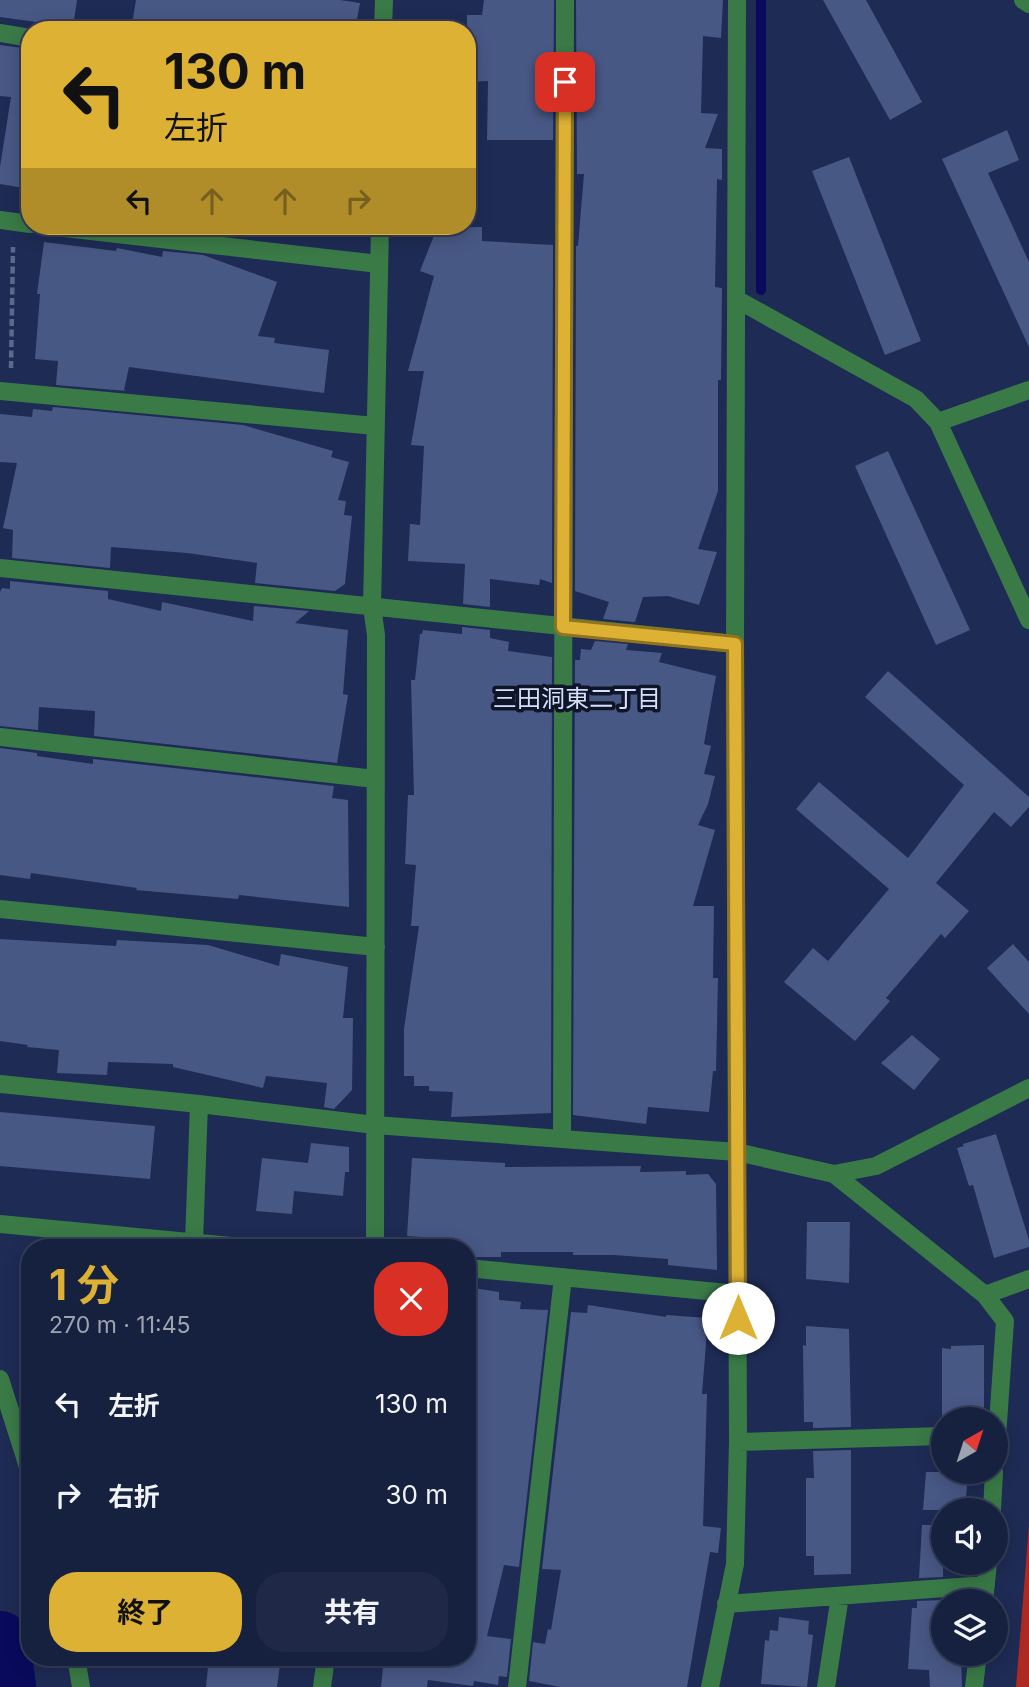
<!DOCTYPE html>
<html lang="ja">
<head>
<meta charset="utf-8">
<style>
	:root { --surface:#16203f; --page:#1f2846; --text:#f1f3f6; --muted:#9ea3b0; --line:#353e59; --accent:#ddb133 }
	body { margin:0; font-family:Inter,"Noto Sans JP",sans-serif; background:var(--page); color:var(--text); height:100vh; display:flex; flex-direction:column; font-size:26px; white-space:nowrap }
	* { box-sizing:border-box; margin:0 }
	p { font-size:23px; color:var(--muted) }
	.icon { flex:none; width:38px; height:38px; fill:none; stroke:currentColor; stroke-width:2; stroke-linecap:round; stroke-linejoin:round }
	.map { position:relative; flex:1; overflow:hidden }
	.drawer { position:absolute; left:21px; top:1239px; width:455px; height:427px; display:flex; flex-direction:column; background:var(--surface); border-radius:28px; box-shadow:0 4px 18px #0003,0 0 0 2px var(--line) }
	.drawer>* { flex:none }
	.top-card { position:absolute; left:21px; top:21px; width:455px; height:214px; border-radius:28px; box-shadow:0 4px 18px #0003,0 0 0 2px var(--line); background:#ddb133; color:#111; overflow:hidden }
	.needle { width:46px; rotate:39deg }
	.controls { position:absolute; left:931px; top:1407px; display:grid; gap:14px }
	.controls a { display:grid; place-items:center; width:77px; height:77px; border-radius:50%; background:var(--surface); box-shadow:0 4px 18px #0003,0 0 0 2px var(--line); font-size:35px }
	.pin { position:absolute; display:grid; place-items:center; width:60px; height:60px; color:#fff; margin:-30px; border-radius:14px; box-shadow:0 4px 10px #0006 }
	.me { position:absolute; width:77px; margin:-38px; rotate:0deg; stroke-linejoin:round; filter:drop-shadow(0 0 5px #0008) }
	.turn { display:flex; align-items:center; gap:24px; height:147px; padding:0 28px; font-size:32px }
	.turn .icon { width:91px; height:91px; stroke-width:2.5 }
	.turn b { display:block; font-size:49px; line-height:60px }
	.lanes { display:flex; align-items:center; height:66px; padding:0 28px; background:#0003; justify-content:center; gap:35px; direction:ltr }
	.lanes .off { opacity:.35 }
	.round { display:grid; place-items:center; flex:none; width:74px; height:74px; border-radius:28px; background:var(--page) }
	.head { display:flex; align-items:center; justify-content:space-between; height:119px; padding:0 28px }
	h1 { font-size:42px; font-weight:700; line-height:52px; color:var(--accent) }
	.action { display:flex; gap:14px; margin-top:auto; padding:14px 28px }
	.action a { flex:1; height:80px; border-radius:28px; background:var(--accent); color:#111; font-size:28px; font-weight:700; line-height:80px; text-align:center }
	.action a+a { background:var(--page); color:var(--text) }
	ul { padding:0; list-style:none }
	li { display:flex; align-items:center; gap:21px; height:91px; padding:0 28px }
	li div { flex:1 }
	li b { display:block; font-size:26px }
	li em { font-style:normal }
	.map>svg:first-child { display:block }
	.forest { fill:#ad2921 }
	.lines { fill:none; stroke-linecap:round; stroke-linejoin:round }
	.stream { stroke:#090a5c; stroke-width:10 }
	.river { stroke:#090a5c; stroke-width:60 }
	.building { fill:#485885 }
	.path { stroke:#5c688c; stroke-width:4.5; stroke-dasharray:7 3.5; stroke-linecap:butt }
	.minor { stroke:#3a7a47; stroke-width:18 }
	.route-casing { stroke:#907321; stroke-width:18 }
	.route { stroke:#ddb133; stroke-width:12 }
	.labels { text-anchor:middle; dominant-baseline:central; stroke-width:7; stroke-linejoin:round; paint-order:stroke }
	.neighbourhood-label { font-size:24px; fill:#d5dffa; stroke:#0f1528 }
</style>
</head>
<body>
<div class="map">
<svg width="1029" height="1687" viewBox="0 0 1029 1687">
	<rect width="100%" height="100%" fill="#1e2b54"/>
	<path class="forest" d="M1029 1525V1687H1016Z"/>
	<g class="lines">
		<path class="stream" d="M761 0V290"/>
		<path class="river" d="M0 1641 6 1687"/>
	</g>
	<path class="building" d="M0 0H77L73 27 0 17Z
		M136 0H340L360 3 355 30H264L216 21 214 30H131Z
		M484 0H554L553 140H487L488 81 467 82V15H482Z
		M576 0H723L721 38 703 36 701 113 718 114 705 148 722 149V180L717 179 715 287 722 288 721 380H718V491L698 549 717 552 699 605 668 596 643 597 635 622 603 619 609 602 575 591 576 246H578L584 174H577Z
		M823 0H866L922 102 890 120Z
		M0 45 30 49V189L0 184V167L11 97 0 96Z
		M1007 130 1019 160 988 173 1029 262V347L942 159Z
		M849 157 921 341 885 355 812 171Z
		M165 226H205L204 233 165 228Z
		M482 227V241L553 245 552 583 540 579 539 585 490 579V607L463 604 465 564 408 561 410 524 420 525 424 446 411 445 424 371H408L434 276 420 271 437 228Z
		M44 242 116 251 117 248 162 257 163 251 203 255 277 282 258 336 275 338 274 343 329 350 324 393 129 367 124 390 127 391 56 385 58 361 35 359 40 294H37Z
		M53 407 243 425 333 451 331 457 349 462 338 500 346 501 344 515 352 516 345 584 335 591 255 583 257 563 187 553 111 547 110 568 12 558 13 530 3 528 17 463 0 462V414L32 417 33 409 52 411Z
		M888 451 970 630 936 645 855 466Z
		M10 581 108 591V599L161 611 162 602 253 621 254 606 309 611 295 623 348 630 343 694 348 695 337 763 94 736 95 711 39 707 38 730 0 726V592L2 588 10 589Z
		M462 627 490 630V638L509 642 508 651 552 657 551 1113 451 1117 453 1092 429 1091V1086H414V1076H404V1029L419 926H411L416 865 405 864 408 795H414L411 680H415L420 634H422L423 630 462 634Z
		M595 641 628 644 626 650 662 653 659 662 716 676 704 744 711 746 704 774 715 776 708 804 698 825 715 830 693 906H714L713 978H718L716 1071H713L709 1112 648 1107 646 1124 573 1115 575 660H580L581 649 591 650Z
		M888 671 1029 797V807L1011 827 994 812 936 883 969 911 945 938 941 934 886 998 890 1001 855 1041 784 982 813 948 828 961 889 889 796 809 819 782 908 858 964 785 865 697Z
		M0 748 37 753V756L93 764V759L334 786 332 798 348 800 349 907 239 895 238 899 136 890 137 888 31 873 30 879 0 875Z
		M0 939 116 946 117 940 208 945 279 966 281 954 348 967 343 1018H353L352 1090 334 1109 324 1107 327 1083 266 1076 263 1088 173 1067V1064L108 1062 107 1075 57 1073 59 1050 27 1047 28 1045 0 1041Z
		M1013 944 1029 962V1014L987 968Z
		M912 1035 940 1059 914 1090 881 1063Z
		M0 1112 155 1126 150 1179 0 1166Z
		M996 1134 1029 1240V1247L994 1258 973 1185 969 1186 957 1148 964 1146 963 1144Z
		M311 1143 349 1147V1172H345L343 1196 294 1191 292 1214 256 1211 262 1158 308 1163Z
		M412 1158 505 1163V1167L641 1166 640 1172 686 1171V1175L708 1174 716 1184 717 1270 668 1265V1259L614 1255H573V1252H501V1257H467L468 1245 435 1242V1238L407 1236Z
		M807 1222H850L849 1283 806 1279Z
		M467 1287 499 1292V1300L521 1302 520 1309 548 1310 519 1567 504 1565 487 1636 511 1639 507 1677 499 1676 498 1685 474 1681 473 1686 428 1680 427 1687H381L384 1657H467Z
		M588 1305 666 1317V1315L708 1318 702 1394H707L703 1526 721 1528 718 1553 710 1552 687 1687H560L529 1681 533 1642 545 1644 548 1629 551 1630 561 1570 542 1569 571 1312 587 1313Z
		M806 1326 849 1329 851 1427 813 1428V1422H804L803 1345 806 1346Z
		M984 1345V1419H942V1348L951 1349V1346Z
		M851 1450V1574L814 1575V1556H806V1478H814L813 1451Z
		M926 1472H968L965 1510H923Z
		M922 1525H943V1577L919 1578Z
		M943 1600V1654H961L962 1687H930L929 1670 908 1669 912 1608H917V1601Z
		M779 1617 809 1621 808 1634 813 1635 807 1687 761 1684 765 1640 769 1641 770 1630 778 1631Z
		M209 1657H281L277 1687H206Z"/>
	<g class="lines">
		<path class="path" d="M11 368 13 247"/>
		<path class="minor" d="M1023 0 1029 4
			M383 30 384 0
			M0 33 30 38
			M0 220 30 224
			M47 226 379 264
			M738 300 916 399 938 422 1029 620
			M0 391 375 426
			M938 422 1029 390
			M0 568 735 644
			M0 737 375 779
			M0 909 376 947
			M0 1084 199 1104 375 1125 737 1152 834 1174 985 1295 1005 1321 996 1452
			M562 1139 565 0
			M834 1174 876 1166 1029 1088
			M0 1224 252 1248
			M194 1242 199 1104
			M375 1248 376 635 372 607 380 226
			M467 1268 738 1294
			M985 1295 1029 1279
			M0 1379 30 1473
			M738 1442 943 1436
			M992 1510 994 1472
			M984 1601 988 1563
			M726 1604 986 1585
			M76 1657 81 1687
			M322 1687 326 1657
			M517 1687 563 1277
			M710 1687 735 1564 738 1442 735 644 737 0
			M826 1687 840 1596
			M974 1687 978 1654"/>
	</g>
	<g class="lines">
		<g class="route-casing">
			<path id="route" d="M565 82 563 627 735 644 738 1318"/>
		</g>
		<use href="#route" class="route"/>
	</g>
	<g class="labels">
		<g class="neighbourhood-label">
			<text x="577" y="698">三田洞東二丁目</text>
		</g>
	</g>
</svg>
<div class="controls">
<a><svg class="needle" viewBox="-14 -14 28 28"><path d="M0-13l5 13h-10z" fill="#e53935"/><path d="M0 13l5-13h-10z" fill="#9ea3b0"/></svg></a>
<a><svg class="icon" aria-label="sound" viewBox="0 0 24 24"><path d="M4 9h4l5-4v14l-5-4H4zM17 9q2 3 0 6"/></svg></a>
<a><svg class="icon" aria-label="layers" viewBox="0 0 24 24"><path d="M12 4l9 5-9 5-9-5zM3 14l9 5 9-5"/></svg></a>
</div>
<div class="pin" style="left:565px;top:82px;background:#d93025"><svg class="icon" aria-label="arrive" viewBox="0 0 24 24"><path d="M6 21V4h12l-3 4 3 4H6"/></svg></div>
<svg class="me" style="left:738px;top:1318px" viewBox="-20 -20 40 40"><circle r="19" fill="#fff"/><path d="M0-13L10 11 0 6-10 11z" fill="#ddb133"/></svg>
<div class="top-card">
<div class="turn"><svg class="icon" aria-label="left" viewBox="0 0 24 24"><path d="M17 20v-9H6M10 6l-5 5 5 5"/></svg><div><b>130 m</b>左折</div></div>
<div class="lanes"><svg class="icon" aria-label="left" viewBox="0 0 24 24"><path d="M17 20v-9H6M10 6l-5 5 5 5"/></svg><svg class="icon off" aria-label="ahead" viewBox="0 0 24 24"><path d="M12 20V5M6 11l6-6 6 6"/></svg><svg class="icon off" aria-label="ahead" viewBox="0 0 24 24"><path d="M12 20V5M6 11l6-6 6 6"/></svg><svg class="icon off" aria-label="right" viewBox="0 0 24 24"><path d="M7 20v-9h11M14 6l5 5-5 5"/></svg></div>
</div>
<section class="drawer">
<div class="head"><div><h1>1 分</h1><p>270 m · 11:45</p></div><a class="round" style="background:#d93025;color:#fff"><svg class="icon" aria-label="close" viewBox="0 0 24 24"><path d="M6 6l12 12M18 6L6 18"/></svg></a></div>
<ul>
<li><svg class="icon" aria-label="left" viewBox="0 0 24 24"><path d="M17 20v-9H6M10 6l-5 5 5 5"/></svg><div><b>左折</b></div><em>130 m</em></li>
<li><svg class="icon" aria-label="right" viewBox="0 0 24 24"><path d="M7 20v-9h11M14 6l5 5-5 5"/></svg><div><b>右折</b></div><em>30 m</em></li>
</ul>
<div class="action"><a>終了</a><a>共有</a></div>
</section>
</div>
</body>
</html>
